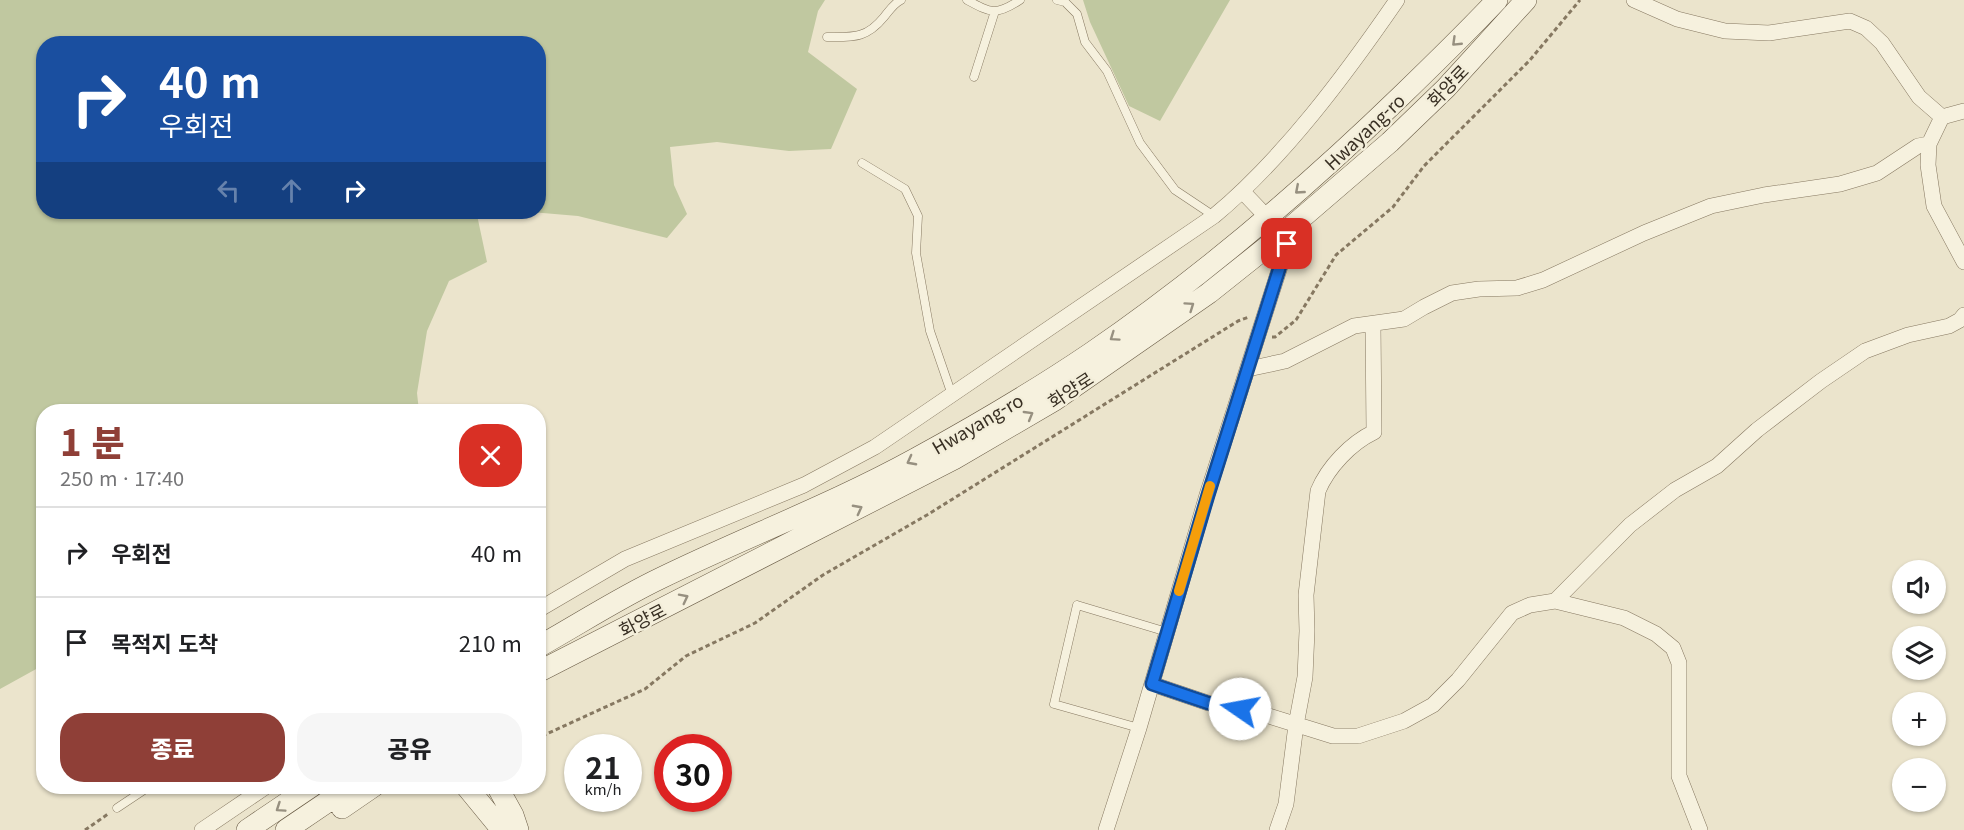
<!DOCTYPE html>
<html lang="ko">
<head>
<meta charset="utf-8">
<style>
	:root { --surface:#fff; --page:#f6f6f6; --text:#202124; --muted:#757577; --line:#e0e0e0; --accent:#8f3f37 }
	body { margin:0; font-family:Georgia,"Noto Sans KR",serif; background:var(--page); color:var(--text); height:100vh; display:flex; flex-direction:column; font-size:22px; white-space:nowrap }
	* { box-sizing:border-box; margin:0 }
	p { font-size:20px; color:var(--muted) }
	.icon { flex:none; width:33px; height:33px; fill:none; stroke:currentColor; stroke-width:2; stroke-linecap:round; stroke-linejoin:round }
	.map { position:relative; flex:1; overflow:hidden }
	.drawer { position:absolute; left:36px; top:404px; width:510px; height:390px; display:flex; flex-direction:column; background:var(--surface); border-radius:24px; box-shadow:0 2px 4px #0004 }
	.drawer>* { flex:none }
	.guide { position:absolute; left:36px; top:36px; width:510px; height:183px; border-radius:24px; box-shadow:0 2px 4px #0004; background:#1a4fa0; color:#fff; overflow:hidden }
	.buttons { position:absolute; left:1892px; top:560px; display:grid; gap:12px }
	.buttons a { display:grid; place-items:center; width:54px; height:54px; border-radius:50%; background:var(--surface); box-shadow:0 2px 4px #0004; font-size:30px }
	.speed { position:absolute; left:564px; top:734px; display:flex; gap:12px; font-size:30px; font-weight:700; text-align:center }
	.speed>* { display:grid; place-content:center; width:78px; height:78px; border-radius:50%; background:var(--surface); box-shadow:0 2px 4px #0004; line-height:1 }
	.speed small { font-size:15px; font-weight:400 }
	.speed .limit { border:9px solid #d22; background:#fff; color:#111 }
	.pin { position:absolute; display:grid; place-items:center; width:51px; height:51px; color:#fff; margin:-26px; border-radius:12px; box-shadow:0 3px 9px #0006 }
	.me { position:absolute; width:66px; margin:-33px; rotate:282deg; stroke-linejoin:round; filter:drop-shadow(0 0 4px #0008) }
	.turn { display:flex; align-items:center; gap:21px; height:126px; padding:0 24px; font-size:27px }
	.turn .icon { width:78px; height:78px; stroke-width:2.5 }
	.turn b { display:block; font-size:42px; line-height:51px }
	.lanes { display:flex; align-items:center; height:57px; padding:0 24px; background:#0003; justify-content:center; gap:30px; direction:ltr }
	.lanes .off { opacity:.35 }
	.round { display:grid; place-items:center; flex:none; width:63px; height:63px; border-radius:24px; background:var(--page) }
	.summary { display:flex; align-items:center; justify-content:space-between; height:102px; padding:0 24px }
	h1 { font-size:36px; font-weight:800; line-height:45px; color:var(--accent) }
	.primary-button { display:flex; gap:12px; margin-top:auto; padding:12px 24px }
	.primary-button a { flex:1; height:69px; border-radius:24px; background:var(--accent); color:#fff; font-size:24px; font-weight:800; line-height:69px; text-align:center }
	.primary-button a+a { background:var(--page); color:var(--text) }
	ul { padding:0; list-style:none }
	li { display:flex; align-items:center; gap:18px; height:90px; padding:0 24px; border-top:2px solid var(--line) }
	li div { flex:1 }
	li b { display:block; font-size:22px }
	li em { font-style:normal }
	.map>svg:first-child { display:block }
	.green { fill:#c0c8a0 }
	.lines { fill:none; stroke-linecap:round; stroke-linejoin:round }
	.service-casing { stroke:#867861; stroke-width:9 }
	.minor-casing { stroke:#867861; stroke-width:16 }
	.secondary-casing { stroke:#685a44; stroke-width:22 }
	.path { stroke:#867861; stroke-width:3; stroke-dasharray:4.5 3; stroke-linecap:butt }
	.service { stroke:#f6f1de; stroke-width:8 }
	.minor { stroke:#f6f1de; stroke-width:15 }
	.secondary { stroke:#f6f1de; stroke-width:21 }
	.oneway { stroke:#979080 }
	.route-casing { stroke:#114b97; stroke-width:15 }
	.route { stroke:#1a73e8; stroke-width:10 }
	.slow { stroke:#f59e0b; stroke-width:10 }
	.labels { text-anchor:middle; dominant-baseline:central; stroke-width:4.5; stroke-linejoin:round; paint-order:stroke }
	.street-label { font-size:18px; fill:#382f23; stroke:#f3eeda }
</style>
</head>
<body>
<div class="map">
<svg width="1964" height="830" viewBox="0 0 1964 830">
	<rect width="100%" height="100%" fill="#ebe4cc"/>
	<path class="green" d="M0 0H825L818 11 808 52 857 89 831 149 789 151 717 142 670 147 674 185 687 214 667 238 578 216 531 212H538V44H44V212H480L477 215 487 262 449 281 427 331 417 393 419 411H44L43 668H38L0 689Z
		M1083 0H1230L1160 121 1129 106 1090 22Z"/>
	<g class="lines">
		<g class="service-casing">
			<path id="service" d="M967 0C991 13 996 16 1020 0
				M1057 0 1065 2 1077 14 1085 42 1107 71 1140 143 1175 190 1214 216
				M827 37C853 37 866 39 884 17 889 11 894 3 901 0
				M974 77 995 11
				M862 163 905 189 918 216 916 253 930 331 952 395
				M1139 728 1054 704 1077 605 1167 632
				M117 808 150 786"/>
		</g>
		<g class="minor-casing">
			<path id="minor" d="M1634 0 1677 19 1725 31 1769 33 1850 21 1866 28 1882 43 1919 97 1942 117
				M1964 111 1942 117 1929 144 1928 165 1934 206 1964 262
				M1248 369 1285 361 1354 326 1404 319 1424 307 1452 293 1479 289 1517 288 1543 280 1644 233 1711 206 1764 195 1840 184 1877 173 1918 146 1929 144
				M1555 601 1630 525 1675 490 1717 466 1757 430 1821 381 1865 351 1908 335 1949 326 1960 320 1964 315
				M538 610 625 559 804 485 875 447 1214 216C1284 158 1346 74 1397 0
				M1152 684 1208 703 1256 712 1333 736H1358L1404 721 1433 705 1458 680 1512 613 1530 605 1555 601 1624 618 1656 634 1673 648 1679 663V776L1700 830
				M202 830 267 786
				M1106 830 1139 728 1207 495 1287 245 1283 234 1243 192
				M1277 830 1286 804 1296 725 1305 677 1307 631 1306 595 1318 491C1328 467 1351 443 1374 432L1373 324"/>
		</g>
		<g class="secondary-casing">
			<path id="secondary" d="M538 647C579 624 619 598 661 578 745 537 833 504 915 459 975 426 1035 391 1091 353 1202 277 1305 189 1402 95 1434 64 1466 33 1497 0
				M538 672 954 459 1055 400 1209 293 1283 234 1390 142 1446 88 1526 0
				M466 786 502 830
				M497 786 513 815 518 830
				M342 808 374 786
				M247 830 312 786
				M286 830 351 786"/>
		</g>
		<path class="path" d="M1272 337H1275L1296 320 1336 255 1393 207 1424 166 1530 60 1580 0
			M542 736 645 689 686 656 755 623 823 575 927 515 1238 321 1249 317
			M85 830 108 814"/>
		<use href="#service" class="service"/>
		<use href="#minor" class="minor"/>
		<use href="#secondary" class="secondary"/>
	</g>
	<defs><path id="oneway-chevron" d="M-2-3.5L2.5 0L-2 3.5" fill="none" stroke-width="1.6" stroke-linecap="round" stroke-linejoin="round" transform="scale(1.5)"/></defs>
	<g class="oneway">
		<use href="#oneway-chevron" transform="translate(1456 42) rotate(136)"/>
		<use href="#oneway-chevron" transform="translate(1299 190) rotate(139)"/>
		<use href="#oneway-chevron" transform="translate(1190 306) rotate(-35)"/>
		<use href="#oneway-chevron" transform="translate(1114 337) rotate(145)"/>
		<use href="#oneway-chevron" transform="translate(1029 415) rotate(-30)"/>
		<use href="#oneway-chevron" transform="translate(911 461) rotate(152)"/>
		<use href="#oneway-chevron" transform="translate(858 509) rotate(-28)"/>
		<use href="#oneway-chevron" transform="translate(684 598) rotate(-27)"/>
		<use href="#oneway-chevron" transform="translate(280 808) rotate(146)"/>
	</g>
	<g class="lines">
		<g class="route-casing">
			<path id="route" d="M1240 709 1208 703 1152 684 1208 495 1287 244"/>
		</g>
		<use href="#route" class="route"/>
		<path class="slow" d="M1179 591 1210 486"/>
	</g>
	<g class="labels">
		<g class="street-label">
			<text transform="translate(1447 85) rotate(-46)">화양로</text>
			<text transform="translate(1364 131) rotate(-43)">Hwayang-ro</text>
			<text transform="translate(1070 389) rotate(-33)">화양로</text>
			<text transform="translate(977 423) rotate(-30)">Hwayang-ro</text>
			<text transform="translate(642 619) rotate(-27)">화양로</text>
		</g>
	</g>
</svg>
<div class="buttons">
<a><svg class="icon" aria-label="sound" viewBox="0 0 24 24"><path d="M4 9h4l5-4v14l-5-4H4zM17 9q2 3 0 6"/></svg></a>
<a><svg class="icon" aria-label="layers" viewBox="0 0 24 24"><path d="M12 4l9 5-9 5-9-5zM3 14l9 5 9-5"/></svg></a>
<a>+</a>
<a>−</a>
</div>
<div class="speed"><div>21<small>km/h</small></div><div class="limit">30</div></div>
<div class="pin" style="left:1287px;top:244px;background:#d93025"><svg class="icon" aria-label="arrive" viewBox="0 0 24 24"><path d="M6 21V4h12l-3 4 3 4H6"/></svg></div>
<svg class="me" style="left:1240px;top:709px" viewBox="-20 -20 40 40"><circle r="19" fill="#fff"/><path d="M0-13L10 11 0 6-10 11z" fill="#1a73e8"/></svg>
<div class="guide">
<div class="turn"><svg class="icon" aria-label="right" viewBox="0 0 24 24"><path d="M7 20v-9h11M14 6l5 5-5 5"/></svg><div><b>40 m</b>우회전</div></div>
<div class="lanes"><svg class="icon off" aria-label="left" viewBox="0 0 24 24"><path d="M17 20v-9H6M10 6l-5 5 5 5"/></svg><svg class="icon off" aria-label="ahead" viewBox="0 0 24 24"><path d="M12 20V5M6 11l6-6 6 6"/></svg><svg class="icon" aria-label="right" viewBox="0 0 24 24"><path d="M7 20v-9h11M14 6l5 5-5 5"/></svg></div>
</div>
<section class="drawer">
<div class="summary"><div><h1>1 분</h1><p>250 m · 17:40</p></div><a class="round" style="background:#d93025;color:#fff"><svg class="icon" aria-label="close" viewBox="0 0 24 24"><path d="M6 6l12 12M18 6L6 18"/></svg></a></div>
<ul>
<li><svg class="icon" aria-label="right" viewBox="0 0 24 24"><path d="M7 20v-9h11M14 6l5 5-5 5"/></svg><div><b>우회전</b></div><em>40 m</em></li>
<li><svg class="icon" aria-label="arrive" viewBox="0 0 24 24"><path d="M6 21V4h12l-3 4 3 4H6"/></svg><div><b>목적지 도착</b></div><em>210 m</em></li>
</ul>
<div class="primary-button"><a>종료</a><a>공유</a></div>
</section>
</div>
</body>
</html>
